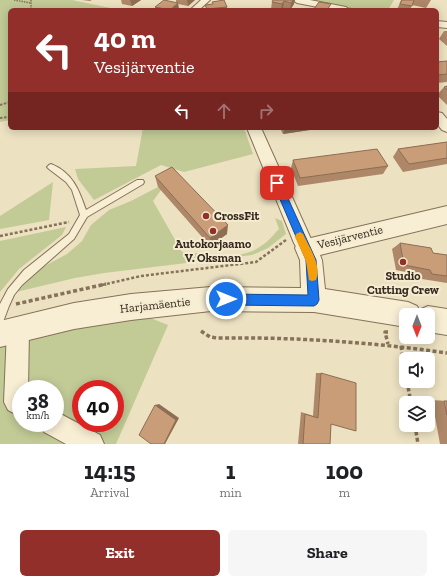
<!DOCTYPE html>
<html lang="en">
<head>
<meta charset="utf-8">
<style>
	:root { --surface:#fff; --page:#f6f6f6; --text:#202124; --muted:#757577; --accent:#922f2b }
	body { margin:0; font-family:"Zilla Slab",serif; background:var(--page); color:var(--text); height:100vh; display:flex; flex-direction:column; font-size:15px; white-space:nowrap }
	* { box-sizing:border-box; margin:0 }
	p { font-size:13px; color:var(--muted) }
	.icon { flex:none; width:22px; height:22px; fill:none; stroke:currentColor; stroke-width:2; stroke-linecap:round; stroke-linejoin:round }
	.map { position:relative; height:444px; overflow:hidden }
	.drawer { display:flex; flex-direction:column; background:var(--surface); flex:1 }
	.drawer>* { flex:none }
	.banner { position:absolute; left:8px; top:8px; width:431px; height:122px; border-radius:6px; box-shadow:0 2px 10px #0003; background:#922f2b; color:#fff; overflow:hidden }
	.needle { width:26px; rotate:180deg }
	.fabs { position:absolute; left:399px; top:308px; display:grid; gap:8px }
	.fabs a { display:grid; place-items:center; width:36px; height:36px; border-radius:6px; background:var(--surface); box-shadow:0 2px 10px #0003; font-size:20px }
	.speed { position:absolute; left:12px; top:380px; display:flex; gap:8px; font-size:20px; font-weight:700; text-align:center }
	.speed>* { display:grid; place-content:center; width:52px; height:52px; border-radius:50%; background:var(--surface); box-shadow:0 2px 10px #0003; line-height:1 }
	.speed small { font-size:10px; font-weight:400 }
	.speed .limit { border:6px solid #d22; background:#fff; color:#111 }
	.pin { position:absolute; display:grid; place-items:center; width:34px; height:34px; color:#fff; margin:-17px; border-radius:8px; box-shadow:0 2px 6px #0006 }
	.me { position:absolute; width:44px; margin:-22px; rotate:90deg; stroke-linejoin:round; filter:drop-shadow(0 0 3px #0008) }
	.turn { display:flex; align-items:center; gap:14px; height:84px; padding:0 20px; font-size:18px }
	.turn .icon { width:52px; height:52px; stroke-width:2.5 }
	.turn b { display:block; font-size:28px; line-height:34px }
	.lanes { display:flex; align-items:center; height:38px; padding:0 20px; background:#0003; justify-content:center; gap:20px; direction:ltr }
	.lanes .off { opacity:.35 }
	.eta { display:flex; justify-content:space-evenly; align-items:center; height:68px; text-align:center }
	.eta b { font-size:24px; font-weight:700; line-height:28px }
	.action { display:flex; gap:8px; margin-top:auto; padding:8px 20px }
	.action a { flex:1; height:46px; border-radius:6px; background:var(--accent); color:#fff; font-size:16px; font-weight:700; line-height:46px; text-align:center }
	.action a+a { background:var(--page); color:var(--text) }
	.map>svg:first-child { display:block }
	.green { fill:#c2ca96; fill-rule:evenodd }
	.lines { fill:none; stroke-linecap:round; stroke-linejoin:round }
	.service-casing { stroke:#857259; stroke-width:2 }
	.minor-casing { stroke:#857259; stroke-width:2 }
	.tertiary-casing { stroke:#857259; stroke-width:2 }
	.path-far3 { stroke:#857259; stroke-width:1.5; stroke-dasharray:1.5 1; stroke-linecap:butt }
	.path-far2 { stroke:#857259; stroke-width:2; stroke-dasharray:2.5 1.5; stroke-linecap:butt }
	.path-far1 { stroke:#857259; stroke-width:2.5; stroke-dasharray:3 2; stroke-linecap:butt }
	.path { stroke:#857259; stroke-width:3.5; stroke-dasharray:4 2.5; stroke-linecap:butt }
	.service { fill:#f7eed4; fill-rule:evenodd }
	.minor { fill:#f7eed4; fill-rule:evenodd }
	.tertiary { fill:#f7eed4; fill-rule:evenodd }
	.wall { fill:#ad8767 }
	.shaded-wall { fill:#8d6e54 }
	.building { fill:#c99d78; stroke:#8d6e54 }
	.route { fill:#1a73e8; stroke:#114b97 }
	.slow { fill:#f59e0b }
	.poi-dot { fill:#922f2b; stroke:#f4ebd1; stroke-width:1.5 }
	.labels { text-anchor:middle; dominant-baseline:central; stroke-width:4; stroke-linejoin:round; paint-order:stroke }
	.poi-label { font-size:12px; font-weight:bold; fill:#352a1d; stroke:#f4ebd1 }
	.street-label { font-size:12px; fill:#352a1d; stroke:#f4ebd1 }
</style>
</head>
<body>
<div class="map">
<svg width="447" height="444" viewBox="0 0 447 444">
	<rect width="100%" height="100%" fill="#ece1c1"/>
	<path class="green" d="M0 0H72L120 10H10V120L0 122Z
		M305 0H394L388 10H346Z
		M143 128H244L253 154 184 172 161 165 94 200 78 179 75 169 136 166Z
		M53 182 49 220 0 229V216Z
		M158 187 161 190 153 201 182 252C207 253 239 262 261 246 268 242 273 235 279 229L275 218 282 221 286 234 268 248 252 255 104 273 75 278 16 292 41 268 67 254 82 241 91 225 109 210 131 201Z
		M66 227 62 235 19 269 0 292V241Z
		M130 310 168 325 116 444H0V334ZM21 389H55V423H21ZM81 389H115V423H81Z"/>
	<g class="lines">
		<g class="service-casing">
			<path id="service" d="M51 164C73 173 79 190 86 210L137 180H143L144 182 143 184 87 217 74 239 22 285 14 295 9 306 3 322 0 324V304L8 289 24 270 69 234 80 215 72 190 66 182 49 169 47 167 49 165Z"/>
		</g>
		<g class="minor-casing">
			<path id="minor" d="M201 0H210L199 10H190Z
				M293 0H310L346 7 350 10H333L297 3Z
				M437 21 447 22V28L437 27Z
				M437 112 442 113 447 119V132L442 130 437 124Z
				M247 128H261L315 248 312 254 306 256 300 254 294 243Z
				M18 319 25 323 29 330 28 389H21V417L8 410 4 402 7 330 11 323Z
				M55 411 100 435 104 444H66L44 432 41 423H55Z"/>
		</g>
		<g class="tertiary-casing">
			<path id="tertiary" d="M447 206V224L320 255 322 260 325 289 408 302 417 306 419 310 428 306 447 309V335L428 332V315H406V327L314 312 211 311 131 320 74 329 0 347V321L74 303 131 294 211 287 301 288 300 260 295 248 298 241Z"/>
		</g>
		<path class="path-far3" d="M14 0 31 3
			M31 0V10"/>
		<path class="path-far2" d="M0 105 10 102
			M0 118 10 117"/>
		<path class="path-far1" d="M0 236 69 222
			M102 285 141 276 256 262 286 240"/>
		<path class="path" d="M16 304 106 284
			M201 331 210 337 217 338C294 337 371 342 447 353
			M388 332H385L388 344
			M401 346 406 376
			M407 381 411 403
			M415 425 418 444"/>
		<use href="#service" class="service"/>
		<use href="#minor" class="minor"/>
		<use href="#tertiary" class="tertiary"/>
	</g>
	<path class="wall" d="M82 0H92L90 1Z
		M121 0H141L132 6 122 4Z
		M176 0H195L188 6 178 4 179 10H156L155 7 176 3Z
		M295 0 294 4 290 10 283 9 282 10 271 9 272 2Z
		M401 0H431L426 8 412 5 410 10H397Z
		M444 31H447V46L439 39Z
		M447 61V82L437 83V62Z
		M447 86V105L437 95 444 87Z
		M280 128H323L283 134Z
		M395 128H412L397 130Z
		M447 142V164L403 172 393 157 398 149Z
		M293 160 388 166 383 174 298 186 291 168Z
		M155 176 227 234 210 246 158 187Z
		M400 243 433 253 447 255V283L422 279 421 275 396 270 392 249Z
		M316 373H321L331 424 330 444H298L301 412 313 416Z
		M432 400 447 401V444H440Z"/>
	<path class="shaded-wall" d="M130 0H141L132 6Z
		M187 0H195L188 6Z
		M293 0H295L294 4 290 10 291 3Z
		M284 1 283 9 281 10 282 4Z
		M178 3 179 10H170Z
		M227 7V10H207V9Z
		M285 128H323L283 134Z
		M228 225 227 234 210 246V238Z
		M159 404 179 418 165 444H164L155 405Z"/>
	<path class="building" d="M164 0 178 3 170 10 155 7Z
		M224 0 227 7 207 9 205 5 213 4 212 2Z
		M273 0H293L291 3 284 1 282 4 272 2Z
		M402 0H414L412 6 400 4Z
		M319 2 331 4 327 10H320L314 9Z
		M349 8 359 10H348Z
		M447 61V74L437 75V69L438 68 437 62Z
		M447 86V90L444 87Z
		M447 142V158L409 164 398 149Z
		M377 149 388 166 300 178 293 160Z
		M172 167 228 225 210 238 155 176Z
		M400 243 431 248 433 253 447 255V276L432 274 430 270 404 265Z
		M321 373 356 383V431L331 424 330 444H303L305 414 318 418Z
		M444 401H447V415Z
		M155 405 176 420 164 444H151L139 435Z"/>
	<path class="route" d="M277 180 281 183 316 260 319 300 317 304 314 306 226 305 223 303 221 299 223 296 226 294 308 295 306 260 273 183Z"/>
	<path class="slow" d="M300 232 303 234C309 247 322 265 316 280L312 281 309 280 306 261 295 237 296 234Z"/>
	<g class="poi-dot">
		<circle cx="206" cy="216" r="4"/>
		<circle cx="213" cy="231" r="4"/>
		<circle cx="403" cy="262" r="4"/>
	</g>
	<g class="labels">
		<g class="poi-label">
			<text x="214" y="216" text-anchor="start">CrossFit</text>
			<text x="213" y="244">Autokorjaamo<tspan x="213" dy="14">V. Oksman</tspan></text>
			<text x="403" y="276">Studio<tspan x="403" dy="14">Cutting Crew</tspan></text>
		</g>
		<g class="street-label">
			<text transform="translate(350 237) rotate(-14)">Vesijärventie</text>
			<text transform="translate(155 305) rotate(-6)">Harjamäentie</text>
		</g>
	</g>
</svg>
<div class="fabs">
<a><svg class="needle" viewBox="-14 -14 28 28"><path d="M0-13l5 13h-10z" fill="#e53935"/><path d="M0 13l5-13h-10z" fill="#757577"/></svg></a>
<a><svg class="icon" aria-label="sound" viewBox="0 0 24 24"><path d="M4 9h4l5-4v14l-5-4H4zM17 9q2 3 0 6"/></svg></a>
<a><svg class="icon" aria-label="layers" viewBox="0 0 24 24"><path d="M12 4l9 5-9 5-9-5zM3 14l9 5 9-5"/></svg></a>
</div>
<div class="speed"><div>38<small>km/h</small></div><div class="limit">40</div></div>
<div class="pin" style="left:277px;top:183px;background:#d93025"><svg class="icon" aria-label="arrive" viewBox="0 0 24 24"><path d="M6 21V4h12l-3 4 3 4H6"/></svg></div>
<svg class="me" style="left:226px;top:299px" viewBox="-20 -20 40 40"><circle r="17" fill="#1a73e8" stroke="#fff" stroke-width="3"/><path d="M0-11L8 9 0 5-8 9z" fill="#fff"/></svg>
<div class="banner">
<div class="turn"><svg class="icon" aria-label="left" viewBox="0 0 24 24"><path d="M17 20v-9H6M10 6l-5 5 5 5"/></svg><div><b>40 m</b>Vesijärventie</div></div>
<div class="lanes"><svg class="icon" aria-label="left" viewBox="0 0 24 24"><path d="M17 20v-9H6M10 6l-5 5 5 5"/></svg><svg class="icon off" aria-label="ahead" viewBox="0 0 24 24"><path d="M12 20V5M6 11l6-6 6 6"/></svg><svg class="icon off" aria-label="right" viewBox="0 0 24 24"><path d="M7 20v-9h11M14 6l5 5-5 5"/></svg></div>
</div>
</div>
<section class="drawer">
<div class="eta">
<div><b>14:15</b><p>Arrival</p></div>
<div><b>1</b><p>min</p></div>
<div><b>100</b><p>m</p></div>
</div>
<div class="action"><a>Exit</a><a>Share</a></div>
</section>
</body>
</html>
